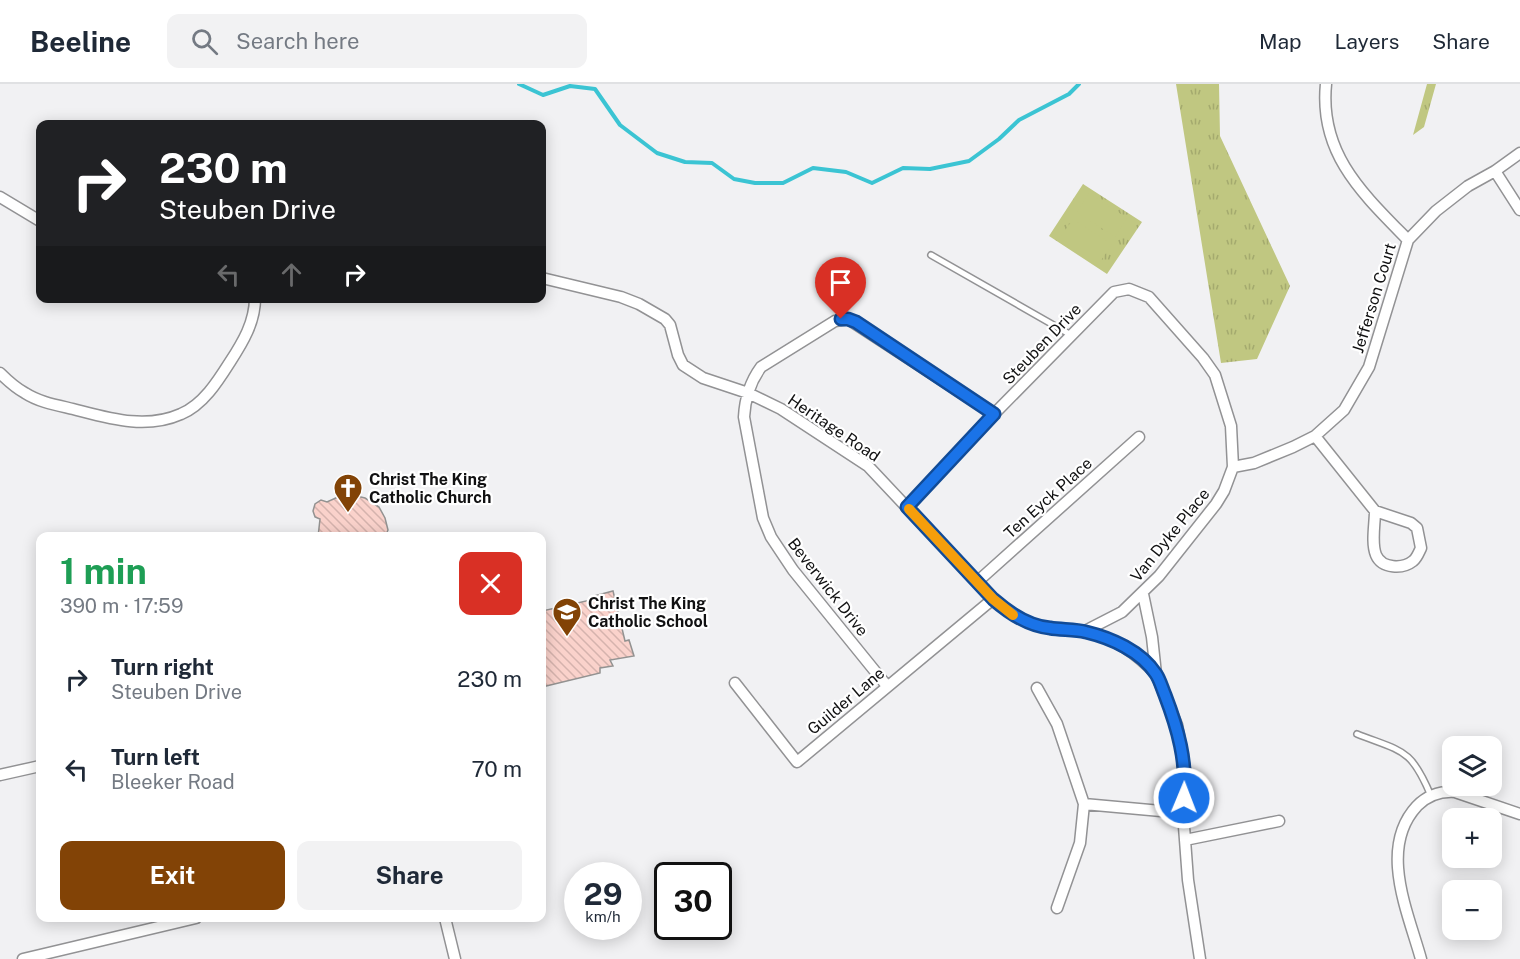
<!DOCTYPE html>
<html lang="en">
<head>
<meta charset="utf-8">
<style>
	:root { --surface:#fff; --page:#f2f2f3; --text:#1f2937; --muted:#747a83; --line:#e0e1e3; --accent:#824306 }
	body { margin:0; font-family:"Public Sans",sans-serif; background:var(--page); color:var(--text); height:100vh; display:flex; flex-direction:column; font-size:22px; white-space:nowrap }
	* { box-sizing:border-box; margin:0 }
	p { font-size:20px; color:var(--muted) }
	.icon { flex:none; width:33px; height:33px; fill:none; stroke:currentColor; stroke-width:2; stroke-linecap:round; stroke-linejoin:round }
	.map { position:relative; flex:1; overflow:hidden }
	.panel { position:absolute; left:36px; top:448px; width:510px; height:390px; display:flex; flex-direction:column; background:var(--surface); border-radius:12px; box-shadow:0 3px 15px #0003 }
	.panel>* { flex:none }
	.top-card { position:absolute; left:36px; top:36px; width:510px; height:183px; border-radius:12px; box-shadow:0 3px 15px #0003; background:#202124; color:#fff; overflow:hidden }
	.tools { position:absolute; left:1442px; top:652px; display:grid; gap:12px }
	.tools a { display:grid; place-items:center; width:60px; height:60px; border-radius:12px; background:var(--surface); box-shadow:0 3px 15px #0003; font-size:30px }
	.speed { position:absolute; left:564px; top:778px; display:flex; gap:12px; font-size:30px; font-weight:700; text-align:center }
	.speed>* { display:grid; place-content:center; width:78px; height:78px; border-radius:50%; background:var(--surface); box-shadow:0 3px 15px #0003; line-height:1 }
	.speed small { font-size:15px; font-weight:400 }
	.speed .limit { border:3px solid #111; border-radius:9px; background:#fff; color:#111 }
	.pin { position:absolute; display:grid; place-items:center; width:51px; height:51px; color:#fff; margin:-62px -26px; border-radius:50% 50% 50% 0; rotate:-45deg; box-shadow:0 0 6px #0007 }
	.pin .icon { rotate:45deg }
	.me { position:absolute; width:66px; margin:-33px; rotate:1deg; stroke-linejoin:round; filter:drop-shadow(0 0 4px #0008) }
	.turn { display:flex; align-items:center; gap:21px; height:126px; padding:0 24px; font-size:27px }
	.turn .icon { width:78px; height:78px; stroke-width:2.5 }
	.turn b { display:block; font-size:42px; line-height:51px }
	.lanes { display:flex; align-items:center; height:57px; padding:0 24px; background:#0003; justify-content:center; gap:30px; direction:ltr }
	.lanes .off { opacity:.35 }
	.round { display:grid; place-items:center; flex:none; width:63px; height:63px; border-radius:12px; background:var(--page) }
	.overview { display:flex; align-items:center; justify-content:space-between; height:102px; padding:0 24px }
	h1 { font-size:36px; font-weight:700; line-height:45px; color:#1e9e55 }
	.button { display:flex; gap:12px; margin-top:auto; padding:12px 24px }
	.button a { flex:1; height:69px; border-radius:12px; background:var(--accent); color:#fff; font-size:24px; font-weight:700; line-height:69px; text-align:center }
	.button a+a { background:var(--page); color:var(--text) }
	ul { padding:0; list-style:none }
	li { display:flex; align-items:center; gap:18px; height:90px; padding:0 24px }
	li div { flex:1 }
	li b { display:block; font-size:22px }
	li em { font-style:normal }
	header { display:flex; align-items:center; gap:36px; box-sizing:border-box; height:84px; padding:0 30px; background:var(--surface); border-bottom:2px solid var(--line) }
	header strong { font-size:28px }
	nav { display:flex; gap:33px; margin-inline-start:auto; font-size:21px }
	.search { width:420px; height:54px; background:var(--page); display:flex; align-items:center; gap:15px; box-sizing:border-box; padding:0 21px; border-radius:12px; color:var(--muted); font-size:22px }
	.map>svg:first-child { display:block }
	.park { fill:url(#park-tufts) }
	.pitch { fill:#c0c781 }
	.lines { fill:none; stroke-linecap:round; stroke-linejoin:round }
	.stream { stroke:#3bc4d3; stroke-width:4 }
	.building { fill:url(#building-back-hatch); stroke:#939291; stroke-width:1.5 }
	.lane-casing { stroke:#929294; stroke-width:8 }
	.street-casing { stroke:#929294; stroke-width:13 }
	.lane { stroke:#fff; stroke-width:5 }
	.street { stroke:#fff; stroke-width:10 }
	.route-casing { stroke:#114b97; stroke-width:15 }
	.route { stroke:#1a73e8; stroke-width:10 }
	.slow { stroke:#f59e0b; stroke-width:10 }
	.labels { text-anchor:middle; dominant-baseline:central; stroke-width:4.5; stroke-linejoin:round; paint-order:stroke }
	.street-label { font-size:16px; fill:#111112; stroke:#fff }
	.poi-label { font-size:16px; font-weight:bold; fill:#111112; stroke:#fff; text-anchor:start }
</style>
</head>
<body>
<header>
<strong>Beeline</strong>
<div class="search"><svg class="icon" aria-label="search" viewBox="0 0 24 24"><circle cx="10" cy="10" r="6"/><path d="M15 15l6 6"/></svg>Search here</div>
<nav><a>Map</a><a>Layers</a><a>Share</a></nav>
</header>
<div class="map">
<svg width="1520" height="875" viewBox="0 0 1520 875">
	<defs>
		<pattern id="park-tufts" width="24" height="20" patternUnits="userSpaceOnUse" patternTransform="scale(1.5)"><rect width="24" height="20" fill="#c0c781"/><path d="M3 7l-1-3M5 7V3M7 7l1-3M15 17l-1-3M17 17v-4M19 17l1-3" fill="none" stroke="#a4aa6e"/></pattern>
		<pattern id="building-back-hatch" width="6" height="6" patternUnits="userSpaceOnUse" patternTransform="scale(1.5)"><rect width="6" height="6" fill="#fad2cb"/><path d="M-1 5l2 2M0 0l6 6M5-1l2 2" fill="none" stroke="#d5b3ad"/></pattern>
	</defs>
	<rect width="100%" height="100%" fill="#f1f1f3"/>
	<path class="park" d="M1176 0H1219L1220 52 1290 202 1257 275 1221 279Z
		M1427 0H1436L1424 43 1413 51Z
		M1083 100 1142 138 1107 190 1049 152Z"/>
	<path class="pitch" d="M1089 109 1127 134 1115 153 1077 128Z
		M1073 135 1112 160 1100 178 1061 152Z"/>
	<g class="lines">
		<path class="stream" d="M519 0 543 11 570 2 595 5 620 41 657 69 685 78 712 79 734 95 755 99H783L813 84 846 88 872 99 903 84 930 85 969 77 999 55 1019 36 1069 10 1079 0"/>
	</g>
	<path class="building" d="M351 405 352 411 365 414 379 423 385 434 388 446 385 453H318L320 435 315 433 313 427 315 420 321 416 327 418 338 413 337 407Z
		M613 507 625 557 629 556 634 572 610 576 613 582 600 584V589L542 603V527L595 515 594 512Z"/>
	<g class="lines">
		<g class="lane-casing">
			<path id="lane" d="M931 171 1071 251
				M1357 650C1403 668 1411 664 1431 712"/>
		</g>
		<g class="street-casing">
			<path id="street" d="M1326 0C1319 70 1363 110 1408 156
				M1495 87 1520 126
				M0 113 40 137
				M542 194 621 213 639 220 665 235 670 241 678 271 683 281 703 294 748 309 781 325 868 382 993 515C1009 529 1028 542 1050 544 1062 546 1075 545 1086 548 1116 555 1135 568 1156 590
				M0 289C7 296 16 304 25 309 39 318 56 321 73 325 108 334 145 346 181 330 203 321 218 297 230 278 243 258 255 238 255 214
				M1315 352 1375 427
				M1233 383 1254 379 1293 363 1315 352 1344 326 1369 283 1408 156 1436 127 1468 102 1495 87 1520 69
				M907 423 994 330 1114 208 1129 205 1149 213 1203 274 1215 291 1231 342 1233 383 1224 407 1216 420 1159 492 1122 528 1085 547
				M1375 427 1411 439 1417 444 1421 464C1419 468 1417 474 1413 477 1403 485 1382 485 1376 471 1371 459 1375 440 1375 427Z
				M977 498 1139 353
				M1143 510 1152 553 1156 590 1177 641 1185 686 1183 729 1188 796 1200 875
				M735 599 797 678 993 515
				M887 602 793 486 771 453 763 434 744 333C745 314 750 298 761 283L835 237 848 235 994 330
				M1037 604 1057 640 1084 720 1080 759 1057 824
				M0 691 40 682
				M1084 720 1183 729
				M1185 756 1279 737
				M445 834 455 875
				M23 875 196 834
				M1421 875C1408 828 1378 764 1417 722 1428 711 1440 707 1455 708L1520 730"/>
		</g>
		<use href="#lane" class="lane"/>
		<use href="#street" class="street"/>
	</g>
	<g class="lines">
		<g class="route-casing">
			<path id="route" d="M841 235H848L856 238 994 330 907 423 993 515C1009 529 1028 542 1050 544 1061 546 1075 545 1086 548 1111 554 1141 567 1156 590 1160 596 1162 604 1165 611 1178 645 1187 677 1184 714"/>
		</g>
		<use href="#route" class="route"/>
		<path class="slow" d="M909 425 993 515 1013 531"/>
	</g>
	<defs>
		<g id="church-pin" transform="scale(1.5)"><path d="M0 17L-7.5 6A9.5 9.5 0 1 1 7.5 6Z" fill="#824306" stroke="#fff"/><path d="M-1.2-6h2.4v3.5h3.3v2.4h-3.3V6h-2.4V-.1h-3.3v-2.4h3.3Z" fill="#fff"/></g>
		<g id="school-pin" transform="scale(1.5)"><path d="M0 17L-7.5 6A9.5 9.5 0 1 1 7.5 6Z" fill="#824306" stroke="#fff"/><path d="M0-5L7-2L0 1L-7-2ZM-4 1L0 2.5L4 1V4Q0 6-4 4Z" fill="#fff"/></g>
	</defs>
	<g fill-rule="evenodd">
		<use href="#church-pin" x="348" y="404"/>
		<use href="#school-pin" x="567" y="528"/>
	</g>
	<g class="labels">
		<g class="street-label">
			<text transform="translate(1374 214) rotate(-73)">Jefferson Court</text>
			<text transform="translate(1042 260) rotate(-46)">Steuben Drive</text>
			<text transform="translate(834 344) rotate(34)">Heritage Road</text>
			<text transform="translate(1048 414) rotate(-42)">Ten Eyck Place</text>
			<text transform="translate(1170 451) rotate(-51)">Van Dyke Place</text>
			<text transform="translate(828 503) rotate(52)">Beverwick Drive</text>
			<text transform="translate(846 617) rotate(-40)">Guilder Lane</text>
		</g>
		<g class="poi-label">
			<text x="369" y="395">Christ The King<tspan x="369" dy="18">Catholic Church</tspan></text>
			<text x="588" y="519">Christ The King<tspan x="588" dy="18">Catholic School</tspan></text>
		</g>
	</g>
</svg>
<div class="tools">
<a><svg class="icon" aria-label="layers" viewBox="0 0 24 24"><path d="M12 4l9 5-9 5-9-5zM3 14l9 5 9-5"/></svg></a>
<a>+</a>
<a>−</a>
</div>
<div class="speed"><div>29<small>km/h</small></div><div class="limit">30</div></div>
<div class="pin" style="left:841px;top:235px;background:#d93025"><svg class="icon" aria-label="arrive" viewBox="0 0 24 24"><path d="M6 21V4h12l-3 4 3 4H6"/></svg></div>
<svg class="me" style="left:1184px;top:714px" viewBox="-20 -20 40 40"><circle r="17" fill="#1a73e8" stroke="#fff" stroke-width="3"/><path d="M0-11L8 9 0 5-8 9z" fill="#fff"/></svg>
<div class="top-card">
<div class="turn"><svg class="icon" aria-label="right" viewBox="0 0 24 24"><path d="M7 20v-9h11M14 6l5 5-5 5"/></svg><div><b>230 m</b>Steuben Drive</div></div>
<div class="lanes"><svg class="icon off" aria-label="left" viewBox="0 0 24 24"><path d="M17 20v-9H6M10 6l-5 5 5 5"/></svg><svg class="icon off" aria-label="ahead" viewBox="0 0 24 24"><path d="M12 20V5M6 11l6-6 6 6"/></svg><svg class="icon" aria-label="right" viewBox="0 0 24 24"><path d="M7 20v-9h11M14 6l5 5-5 5"/></svg></div>
</div>
<section class="panel">
<div class="overview"><div><h1>1 min</h1><p>390 m · 17:59</p></div><a class="round" style="background:#d93025;color:#fff"><svg class="icon" aria-label="close" viewBox="0 0 24 24"><path d="M6 6l12 12M18 6L6 18"/></svg></a></div>
<ul>
<li><svg class="icon" aria-label="right" viewBox="0 0 24 24"><path d="M7 20v-9h11M14 6l5 5-5 5"/></svg><div><b>Turn right</b><p>Steuben Drive</p></div><em>230 m</em></li>
<li><svg class="icon" aria-label="left" viewBox="0 0 24 24"><path d="M17 20v-9H6M10 6l-5 5 5 5"/></svg><div><b>Turn left</b><p>Bleeker Road</p></div><em>70 m</em></li>
</ul>
<div class="button"><a>Exit</a><a>Share</a></div>
</section>
</div>
</body>
</html>
